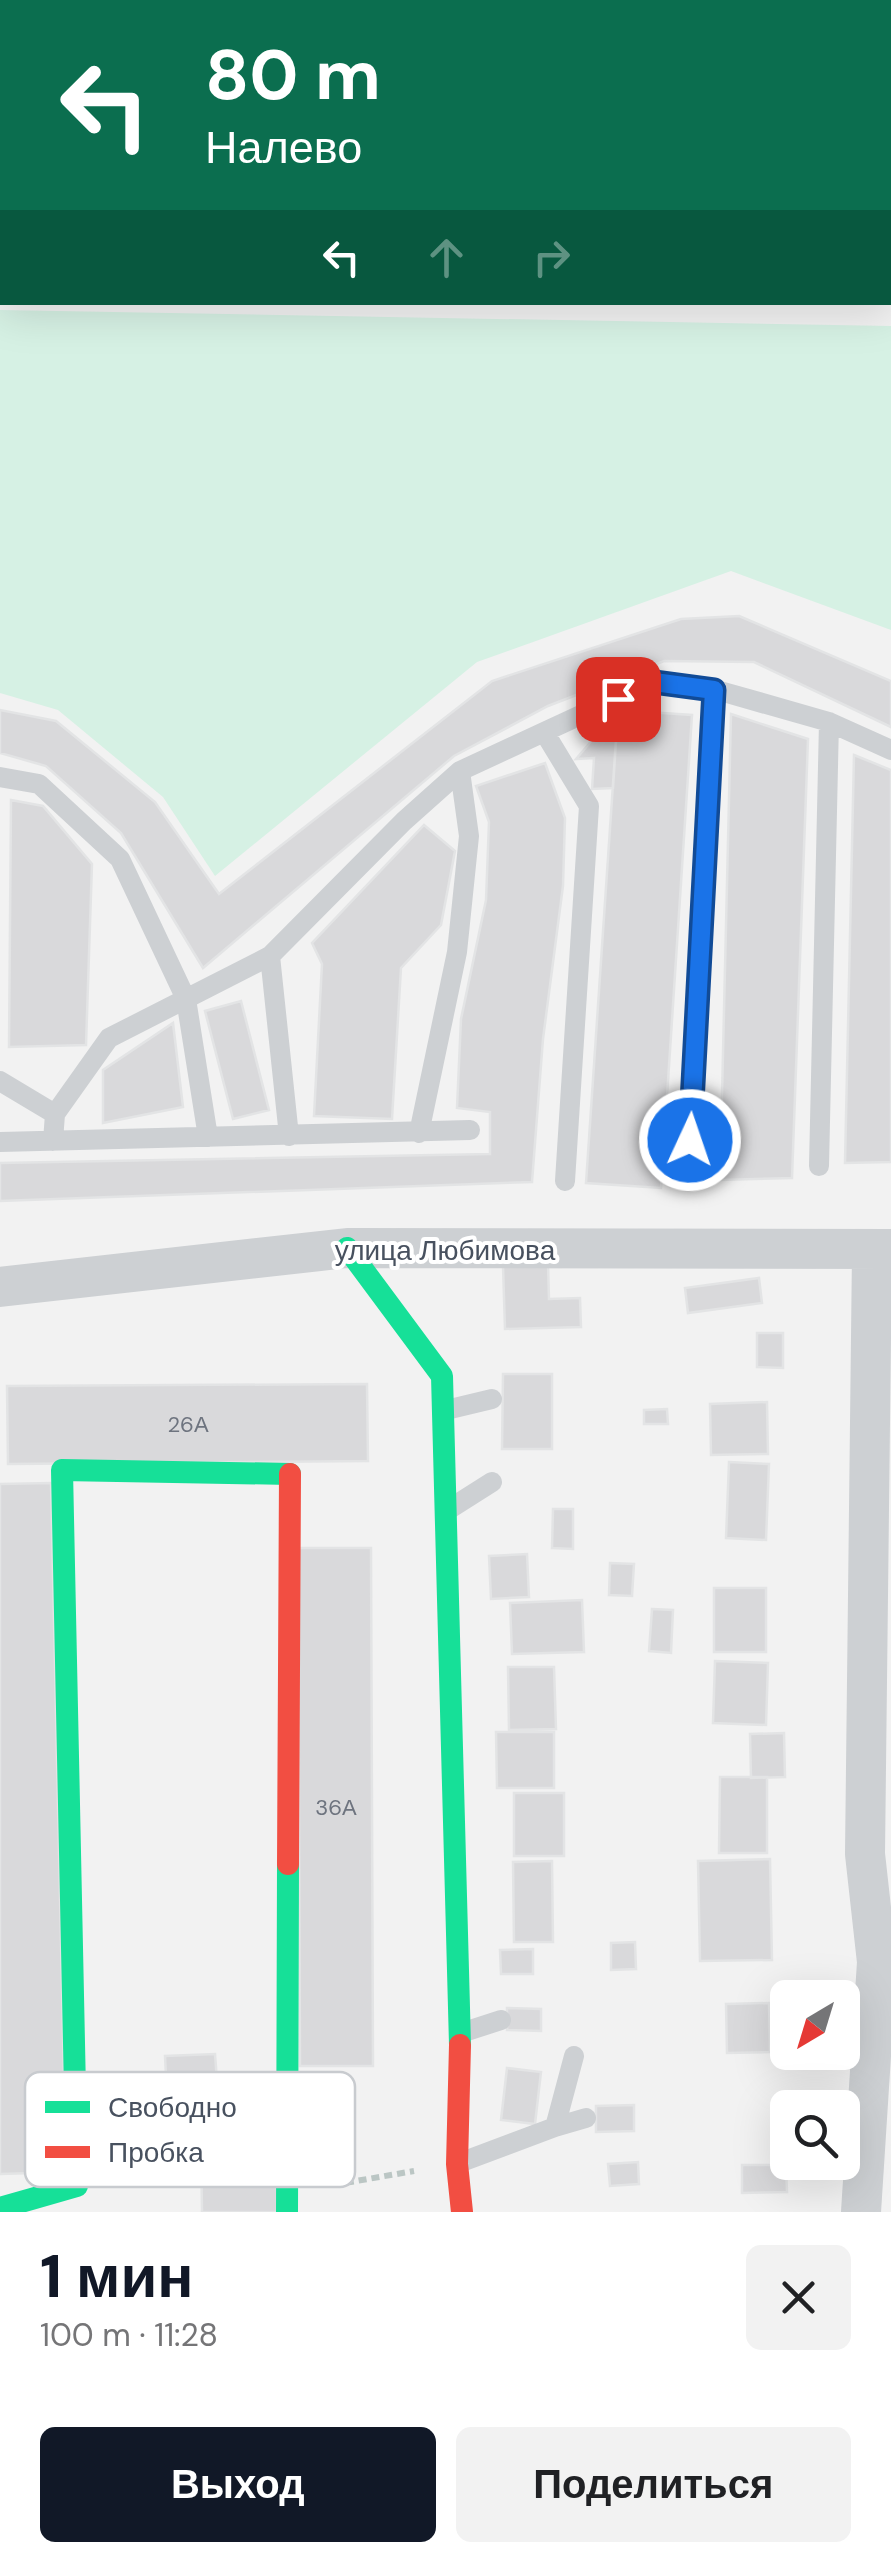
<!DOCTYPE html>
<html lang="ru">
<head>
<meta charset="utf-8">
<style>
	:root { --surface:#fff; --page:#f2f2f2; --text:#202124; --muted:#757577; --accent:#111827 }
	body { margin:0; font-family:"DM Sans",sans-serif; background:var(--page); color:var(--text); height:100vh; display:flex; flex-direction:column; font-size:38px; white-space:nowrap }
	* { box-sizing:border-box; margin:0 }
	p { font-size:32px; color:var(--muted) }
	.icon { flex:none; width:55px; height:55px; fill:none; stroke:currentColor; stroke-width:2; stroke-linecap:round; stroke-linejoin:round }
	.map { position:relative; height:2212px; overflow:hidden }
	.drawer { display:flex; flex-direction:column; background:var(--surface); flex:1 }
	.drawer>* { flex:none }
	.guide { position:absolute; left:0px; top:0px; width:892px; height:305px; box-shadow:0 10px 40px #0002; background:#0b6e4f; color:#fff; overflow:hidden }
	.needle { width:65px; rotate:218deg }
	.controls { position:absolute; left:770px; top:1980px; display:grid; gap:20px }
	.controls a { display:grid; place-items:center; width:90px; height:90px; border-radius:15px; background:var(--surface); box-shadow:0 10px 40px #0002; font-size:50px }
	.pin { position:absolute; display:grid; place-items:center; width:85px; height:85px; color:#fff; margin:-42px; border-radius:20px; box-shadow:0 5px 15px #0006 }
	.me { position:absolute; width:110px; margin:-55px; rotate:3deg; stroke-linejoin:round; filter:drop-shadow(0 0 8px #0008) }
	.turn { display:flex; align-items:center; gap:35px; height:210px; padding:0 40px; font-size:45px }
	.turn .icon { width:130px; height:130px; stroke-width:2.5 }
	.turn b { display:block; font-size:70px; line-height:85px }
	.lanes { display:flex; align-items:center; height:95px; padding:0 40px; background:#0003; justify-content:center; gap:50px; direction:ltr }
	.lanes .off { opacity:.35 }
	.round { display:grid; place-items:center; flex:none; width:105px; height:105px; border-radius:15px; background:var(--page) }
	.head { display:flex; align-items:center; justify-content:space-between; height:170px; padding:0 40px }
	h1 { font-size:60px; font-weight:800; line-height:75px; color:var(--accent) }
	.primary-button { display:flex; gap:20px; margin-top:auto; padding:20px 40px }
	.primary-button a { flex:1; height:115px; border-radius:15px; background:var(--accent); color:#fff; font-size:40px; font-weight:800; line-height:115px; text-align:center }
	.primary-button a+a { background:var(--page); color:var(--text) }
	.map>svg:first-child { display:block }
	.green { fill:#d6f1e4 }
	.building { fill:#d9d9db; stroke:#e3e4e5; stroke-width:2.5 }
	.lines { fill:none; stroke-linecap:round; stroke-linejoin:round }
	.path { stroke:#bbc6c4; stroke-width:6; stroke-dasharray:8 5; stroke-linecap:butt }
	.lane { stroke:#cdd0d3; stroke-width:20 }
	.street { stroke:#cdd0d3; stroke-width:40 }
	.fast { stroke:#16e098; stroke-width:22 }
	.jam { stroke:#f24e42; stroke-width:22 }
	.route-casing { stroke:#114b97; stroke-width:25 }
	.route { stroke:#1a73e8; stroke-width:18 }
	.labels { text-anchor:middle; dominant-baseline:central; stroke-width:8; stroke-linejoin:round; paint-order:stroke }
	.number-label { font-size:22px; fill:#6e747f }
	.street-label { font-size:28px; fill:#48515f; stroke:#fff }
	.key { fill:#fff; stroke:#c8cbcf; stroke-width:2.5 }
	.key-label { font-size:28px; fill:#48515f }
</style>
</head>
<body>
<div class="map">
<svg width="891" height="2212" viewBox="0 0 891 2212">
	<rect width="100%" height="100%" fill="#f2f2f2"/>
	<path class="green" d="M0 0H891V141L890 2H2L0 165Z
		M0 310 891 326V630L731 571 477 662 215 876 163 797 58 710 0 693Z"/>
	<path class="building" d="M739 616 891 681V727L754 662 664 661 548 706 454 756 203 968 121 833 46 766 0 753V710L56 721 155 802 219 894 492 681 681 619Z
		M618 710 692 715 661 1188 586 1183Z
		M618 710 613 788 592 789 594 758 576 759Z
		M731 714 808 739 792 1178 720 1180Z
		M854 755 891 770V1162L845 1163Z
		M545 763 565 818 563 886 543 1039 532 1182 0 1201V1163L490 1154V1112L457 1108 461 1019 486 900 489 822 476 786Z
		M11 800 43 806 92 864 86 1045 9 1047Z
		M424 825 455 851 441 925 401 968 392 1119 314 1116 322 964 312 943Z
		M241 1001 269 1110 233 1119 205 1011Z
		M173 1023 183 1107 103 1123V1070Z
		M548 1264 549 1299 580 1298 581 1327 505 1329 503 1266Z
		M759 1278 762 1303 688 1313 685 1288Z
		M757 1333H783V1368L757 1367Z
		M503 1374H552V1449H502Z
		M367 1384 368 1461 8 1464 7 1386Z
		M767 1402 768 1454 711 1455 710 1404Z
		M667 1409 668 1424H644V1410Z
		M729 1462 769 1464 766 1540 726 1538Z
		M51 1483 66 2172 0 2174V1484Z
		M553 1509H573V1549L552 1548Z
		M298 1548H371L373 2066H300Z
		M527 1554 529 1597 491 1599 489 1556Z
		M610 1563 634 1564 632 1596 609 1595Z
		M714 1588H766V1652H714Z
		M582 1600 584 1652 512 1654 510 1603Z
		M652 1609 673 1610 671 1653 649 1651Z
		M715 1661 768 1663 766 1725 713 1723Z
		M508 1667H554L556 1729 509 1730Z
		M496 1732H554V1788H497Z
		M784 1733 785 1777 751 1778 750 1734Z
		M720 1777H767V1853H719Z
		M514 1793H564V1856H514Z
		M770 1859 772 1960 700 1961 698 1861Z
		M552 1861 553 1942H514L513 1862Z
		M635 1942 636 1969 611 1970V1943Z
		M533 1949V1974H501L500 1950Z
		M769 2003 770 2052 727 2053 726 2004Z
		M507 2008 541 2009V2031L507 2030Z
		M215 2054 218 2093 167 2097 165 2056Z
		M507 2068 541 2072 535 2124 501 2120Z
		M634 2105V2131L596 2132V2106Z
		M201 2147H277V2212H202Z
		M638 2162 639 2184 610 2186 608 2164Z
		M742 2165H786L787 2192 742 2193Z"/>
	<g class="lines">
		<path class="path" d="M890 103H891
			M0 291H2
			M890 298H891
			M333 2185 414 2171"/>
		<path class="lane" d="M546 735 589 806 565 1181
			M0 777 39 784 120 859 186 999 208 1137
			M270 956 289 1136
			M0 1081 55 1114
			M419 1133 457 952 469 836 460 771
			M53 1141 55 1114 109 1038 270 956 404 821 460 771 654 681 713 689 829 722 891 750
			M0 1142 470 1130
			M819 1166 829 722
			M688 1178 713 689
			M446 1410 492 1399
			M451 1508 492 1482
			M464 2032 501 2020
			M555 2127 586 2118
			M459 2163 555 2127 574 2056"/>
		<path class="street" d="M0 1287 347 1248 891 1249
			M861 2212 877 1962 865 1854 872 1251"/>
		<path class="fast" d="M347 1248 442 1376 460 2045
			M0 2208 77 2186 62 1470 290 1474
			M287 2212 288 1864"/>
		<path class="jam" d="M288 1864 290 1474
			M460 2045 457 2164 462 2212"/>
	</g>
	<g class="lines">
		<g class="route-casing">
			<path id="route" d="M618 699 654 682 714 690 690 1140"/>
		</g>
		<use href="#route" class="route"/>
	</g>
	<g class="labels">
		<g class="number-label">
			<text x="188" y="1424">26А</text>
			<text x="336" y="1807">36А</text>
		</g>
		<g class="street-label">
			<text x="445" y="1250">улица Любимова</text>
		</g>
	</g>
	<rect x="25" y="2072" width="330" height="115" rx="15" class="key"/>
	<rect x="45" y="2101" width="45" height="12" fill="#16e098"/>
	<rect x="45" y="2146" width="45" height="12" fill="#f24e42"/>
	<g class="key-label">
		<text x="108" y="2117">Свободно</text>
		<text x="108" y="2162">Пробка</text>
	</g>
</svg>
<div class="controls">
<a><svg class="needle" viewBox="-14 -14 28 28"><path d="M0-13l5 13h-10z" fill="#e53935"/><path d="M0 13l5-13h-10z" fill="#757577"/></svg></a>
<a><svg class="icon" aria-label="search" viewBox="0 0 24 24"><circle cx="10" cy="10" r="6"/><path d="M15 15l6 6"/></svg></a>
</div>
<div class="pin" style="left:618px;top:699px;background:#d93025"><svg class="icon" aria-label="arrive" viewBox="0 0 24 24"><path d="M6 21V4h12l-3 4 3 4H6"/></svg></div>
<svg class="me" style="left:690px;top:1140px" viewBox="-20 -20 40 40"><circle r="17" fill="#1a73e8" stroke="#fff" stroke-width="3"/><path d="M0-11L8 9 0 5-8 9z" fill="#fff"/></svg>
<div class="guide">
<div class="turn"><svg class="icon" aria-label="left" viewBox="0 0 24 24"><path d="M17 20v-9H6M10 6l-5 5 5 5"/></svg><div><b>80 m</b>Налево</div></div>
<div class="lanes"><svg class="icon" aria-label="left" viewBox="0 0 24 24"><path d="M17 20v-9H6M10 6l-5 5 5 5"/></svg><svg class="icon off" aria-label="ahead" viewBox="0 0 24 24"><path d="M12 20V5M6 11l6-6 6 6"/></svg><svg class="icon off" aria-label="right" viewBox="0 0 24 24"><path d="M7 20v-9h11M14 6l5 5-5 5"/></svg></div>
</div>
</div>
<section class="drawer">
<div class="head"><div><h1>1 мин</h1><p>100 m · 11:28</p></div><a class="round"><svg class="icon" aria-label="close" viewBox="0 0 24 24"><path d="M6 6l12 12M18 6L6 18"/></svg></a></div>
<div class="primary-button"><a>Выход</a><a>Поделиться</a></div>
</section>
</body>
</html>
